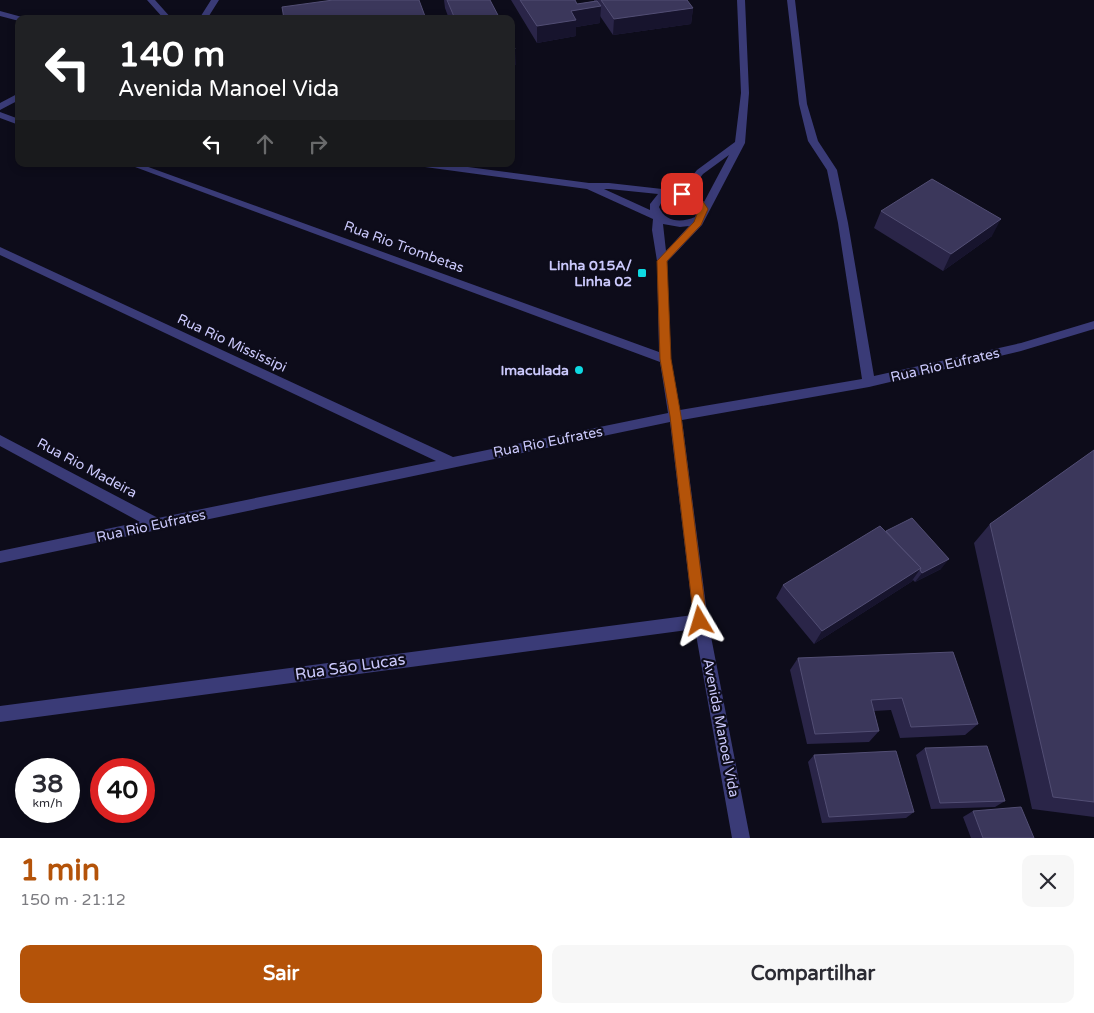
<!DOCTYPE html>
<html lang="pt">
<head>
<meta charset="utf-8">
<style>
	:root { --surface:#fff; --page:#f7f7f7; --text:#2b2b33; --muted:#7c7c81; --accent:#b45309 }
	body { margin:0; font-family:"Varela Round",sans-serif; background:var(--page); color:var(--text); height:100vh; display:flex; flex-direction:column; font-size:19px; white-space:nowrap }
	* { box-sizing:border-box; margin:0 }
	p { font-size:16px; color:var(--muted) }
	.icon { flex:none; width:28px; height:28px; fill:none; stroke:currentColor; stroke-width:2; stroke-linecap:round; stroke-linejoin:round }
	.map { position:relative; height:838px; overflow:hidden }
	.panel { display:flex; flex-direction:column; background:var(--surface); flex:1 }
	.panel>* { flex:none }
	.top-card { position:absolute; left:15px; top:15px; width:500px; height:152px; border-radius:10px; box-shadow:0 2px 8px #0003; background:#202124; color:#fff; overflow:hidden }
	.speed { position:absolute; left:15px; top:758px; display:flex; gap:10px; font-size:25px; font-weight:700; text-align:center }
	.speed>* { display:grid; place-content:center; width:65px; height:65px; border-radius:50%; background:var(--surface); box-shadow:0 2px 8px #0003; line-height:1 }
	.speed small { font-size:12px; font-weight:400 }
	.speed .limit { border:8px solid #d22; background:#fff; color:#111 }
	.pin { position:absolute; display:grid; place-items:center; width:42px; height:42px; color:#fff; margin:-21px; border-radius:10px; box-shadow:0 2px 8px #0006 }
	.me { position:absolute; width:55px; margin:-28px; rotate:353deg; stroke-linejoin:round; filter:drop-shadow(0 0 4px #0008) }
	.turn { display:flex; align-items:center; gap:18px; height:105px; padding:0 20px; font-size:22px }
	.turn .icon { width:65px; height:65px; stroke-width:2.5 }
	.turn b { display:block; font-size:35px; line-height:42px }
	.lanes { display:flex; align-items:center; height:48px; padding:0 20px; background:#0003; justify-content:center; gap:25px; direction:ltr }
	.lanes .off { opacity:.35 }
	.round { display:grid; place-items:center; flex:none; width:52px; height:52px; border-radius:10px; background:var(--page) }
	.headline { display:flex; align-items:center; justify-content:space-between; height:85px; padding:0 20px }
	h1 { font-size:30px; font-weight:700; line-height:38px; color:var(--accent) }
	.primary-button { display:flex; gap:10px; margin-top:auto; padding:10px 20px }
	.primary-button a { flex:1; height:58px; border-radius:10px; background:var(--accent); color:#fff; font-size:20px; font-weight:700; line-height:58px; text-align:center }
	.primary-button a+a { background:var(--page); color:var(--text) }
	.map>svg:first-child { display:block }
	.lines { fill:none; stroke-linecap:round; stroke-linejoin:round }
	.minor { fill:#3a3b77; fill-rule:evenodd }
	.wall { fill:#2a2548 }
	.shaded-wall { fill:#17142d }
	.building { fill:#3b375b; stroke:#524e74 }
	.route { fill:#b45309; stroke:#753606 }
	.poi-dot { fill:#0edae2; stroke:#0d0c1a; stroke-width:2 }
	.labels { text-anchor:middle; dominant-baseline:central; stroke-width:4.5; stroke-linejoin:round; paint-order:stroke }
	.street-label { font-size:14px; fill:#cbc9fc; stroke:#0d0c1a }
	.poi-label { font-size:14px; font-weight:bold; fill:#cbc9fc; stroke:#0d0c1a; text-anchor:end }
	.near-street-label { font-size:16px; fill:#cbc9fc; stroke:#0d0c1a }
</style>
</head>
<body>
<div class="map">
<svg width="1094" height="838" viewBox="0 0 1094 838">
	<rect width="100%" height="100%" fill="#0d0c1a"/>
	<g class="lines">
		<path class="minor" d="M147 0H155L172 19H164Z
			M211 0H219L207 19H199Z
			M737 0H745L749 93 745 143 702 225 667 262 671 359 680 410 862 379 838 223 827 170 808 141 799 104 787 0H795L807 104 818 141 837 170 848 223 874 376 1021 343 1094 321V329L1021 351 869 387 682 420 708 621 750 838H732L695 629 0 722V706L693 615 670 422 0 563V551L140 522 0 446V435L158 518 436 461 0 255V247L453 457 668 413 660 362 127 164H140L659 352 657 261 652 230 653 219 587 189 425 167 420 164H445L589 183H609L680 191 697 170 735 142 741 93ZM729 155 704 202 698 196 689 192 703 174ZM604 189H609L658 194 650 204V210ZM672 196C683 196 692 199 698 209L695 217C681 223 665 222 659 207L662 201ZM663 224 680 227 689 226 666 251Z
			M0 11 22 17 23 19H19V21L0 16Z
			M19 93V100L0 110V103Z
			M0 112 19 119V125L0 118Z"/>
	</g>
	<path class="wall" d="M444 0H490L500 19H449L445 8Z
		M511 0H575L577 4 594 1V0H687L693 8 691 24 613 35 600 16V23L576 27V36L537 43Z
		M881 211 992 236 943 271 874 228Z
		M1094 450V817L1032 809 974 543 990 524Z
		M886 531 941 569 915 582 913 580 911 582 814 644 776 598 783 585Z
		M798 658 978 724 965 735 900 738 891 710 874 711 879 731 869 742 807 744 790 670Z
		M925 748 1005 801 995 807 931 809 916 755Z
		M814 755 914 812 906 818 822 823 808 762Z
		M973 811 1034 838H971L963 817Z"/>
	<path class="shaded-wall" d="M601 6 600 23 576 27V36L537 43V26L571 11Z
		M693 8 691 24 613 35 614 19Z
		M511 49H515L516 65 511 66Z
		M1001 219 992 236 943 271 951 254Z
		M949 559 941 569 915 582 922 573Z
		M921 568 911 582 814 644 822 631Z"/>
	<path class="building" d="M333 0H419L426 19H284L282 7Z
		M447 0H490L500 19H455Z
		M520 0H575L577 4 597 1 601 6 571 11 576 20 537 26Z
		M601 0H687L693 8 614 19Z
		M511 41 515 49H511Z
		M932 179 1001 219 951 254 881 211Z
		M1094 450V802L1053 797 990 524Z
		M912 518 949 559 922 573 920 570 921 568 896 542 886 531Z
		M880 526 921 568 822 631 783 585Z
		M953 652 978 724 911 727 902 698 871 700 879 731 815 734 798 658Z
		M987 746 1005 801 940 803 925 748Z
		M896 751 914 812 829 817 814 755Z
		M1021 807 1034 838H983L973 811Z"/>
	<path class="route" d="M682 191 700 197 708 209 701 225 667 261 671 359 681 416 707 621 705 625 700 627 696 625 694 621 670 416 660 359 657 261 694 222 699 209 694 201 679 195 678 194Z"/>
	<g class="poi-dot">
		<rect x="637" y="268" width="10" height="10" rx="2.5"/>
		<circle cx="579" cy="370" r="5"/>
	</g>
	<g class="labels">
		<g class="street-label">
			<text transform="translate(404 247) rotate(20)">Rua Rio Trombetas</text>
			<text transform="translate(232 343) rotate(25)">Rua Rio Mississipi</text>
			<text transform="translate(945 365) rotate(-13)">Rua Rio Eufrates</text>
			<text transform="translate(548 442) rotate(-11)">Rua Rio Eufrates</text>
			<text transform="translate(87 468) rotate(28)">Rua Rio Madeira</text>
			<text transform="translate(151 526) rotate(-12)">Rua Rio Eufrates</text>
			<text transform="translate(721 728) rotate(79)">Avenida Manoel Vida</text>
		</g>
		<g class="poi-label">
			<text x="632" y="265">Linha 015A/<tspan x="632" dy="16">Linha 02</tspan></text>
			<text x="569" y="370">Imaculada</text>
		</g>
		<g class="near-street-label">
			<text transform="translate(350 667) rotate(-8)">Rua São Lucas</text>
		</g>
	</g>
</svg>
<div class="speed"><div>38<small>km/h</small></div><div class="limit">40</div></div>
<div class="pin" style="left:682px;top:194px;background:#d93025"><svg class="icon" aria-label="arrive" viewBox="0 0 24 24"><path d="M6 21V4h12l-3 4 3 4H6"/></svg></div>
<svg class="me" style="left:700px;top:621px" viewBox="-20 -20 40 40"><path d="M0-17L14 15 0 8-14 15z" fill="#b45309" stroke="#fff" stroke-width="4"/></svg>
<div class="top-card">
<div class="turn"><svg class="icon" aria-label="left" viewBox="0 0 24 24"><path d="M17 20v-9H6M10 6l-5 5 5 5"/></svg><div><b>140 m</b>Avenida Manoel Vida</div></div>
<div class="lanes"><svg class="icon" aria-label="left" viewBox="0 0 24 24"><path d="M17 20v-9H6M10 6l-5 5 5 5"/></svg><svg class="icon off" aria-label="ahead" viewBox="0 0 24 24"><path d="M12 20V5M6 11l6-6 6 6"/></svg><svg class="icon off" aria-label="right" viewBox="0 0 24 24"><path d="M7 20v-9h11M14 6l5 5-5 5"/></svg></div>
</div>
</div>
<section class="panel">
<div class="headline"><div><h1>1 min</h1><p>150 m · 21:12</p></div><a class="round"><svg class="icon" aria-label="close" viewBox="0 0 24 24"><path d="M6 6l12 12M18 6L6 18"/></svg></a></div>
<div class="primary-button"><a>Sair</a><a>Compartilhar</a></div>
</section>
</body>
</html>
